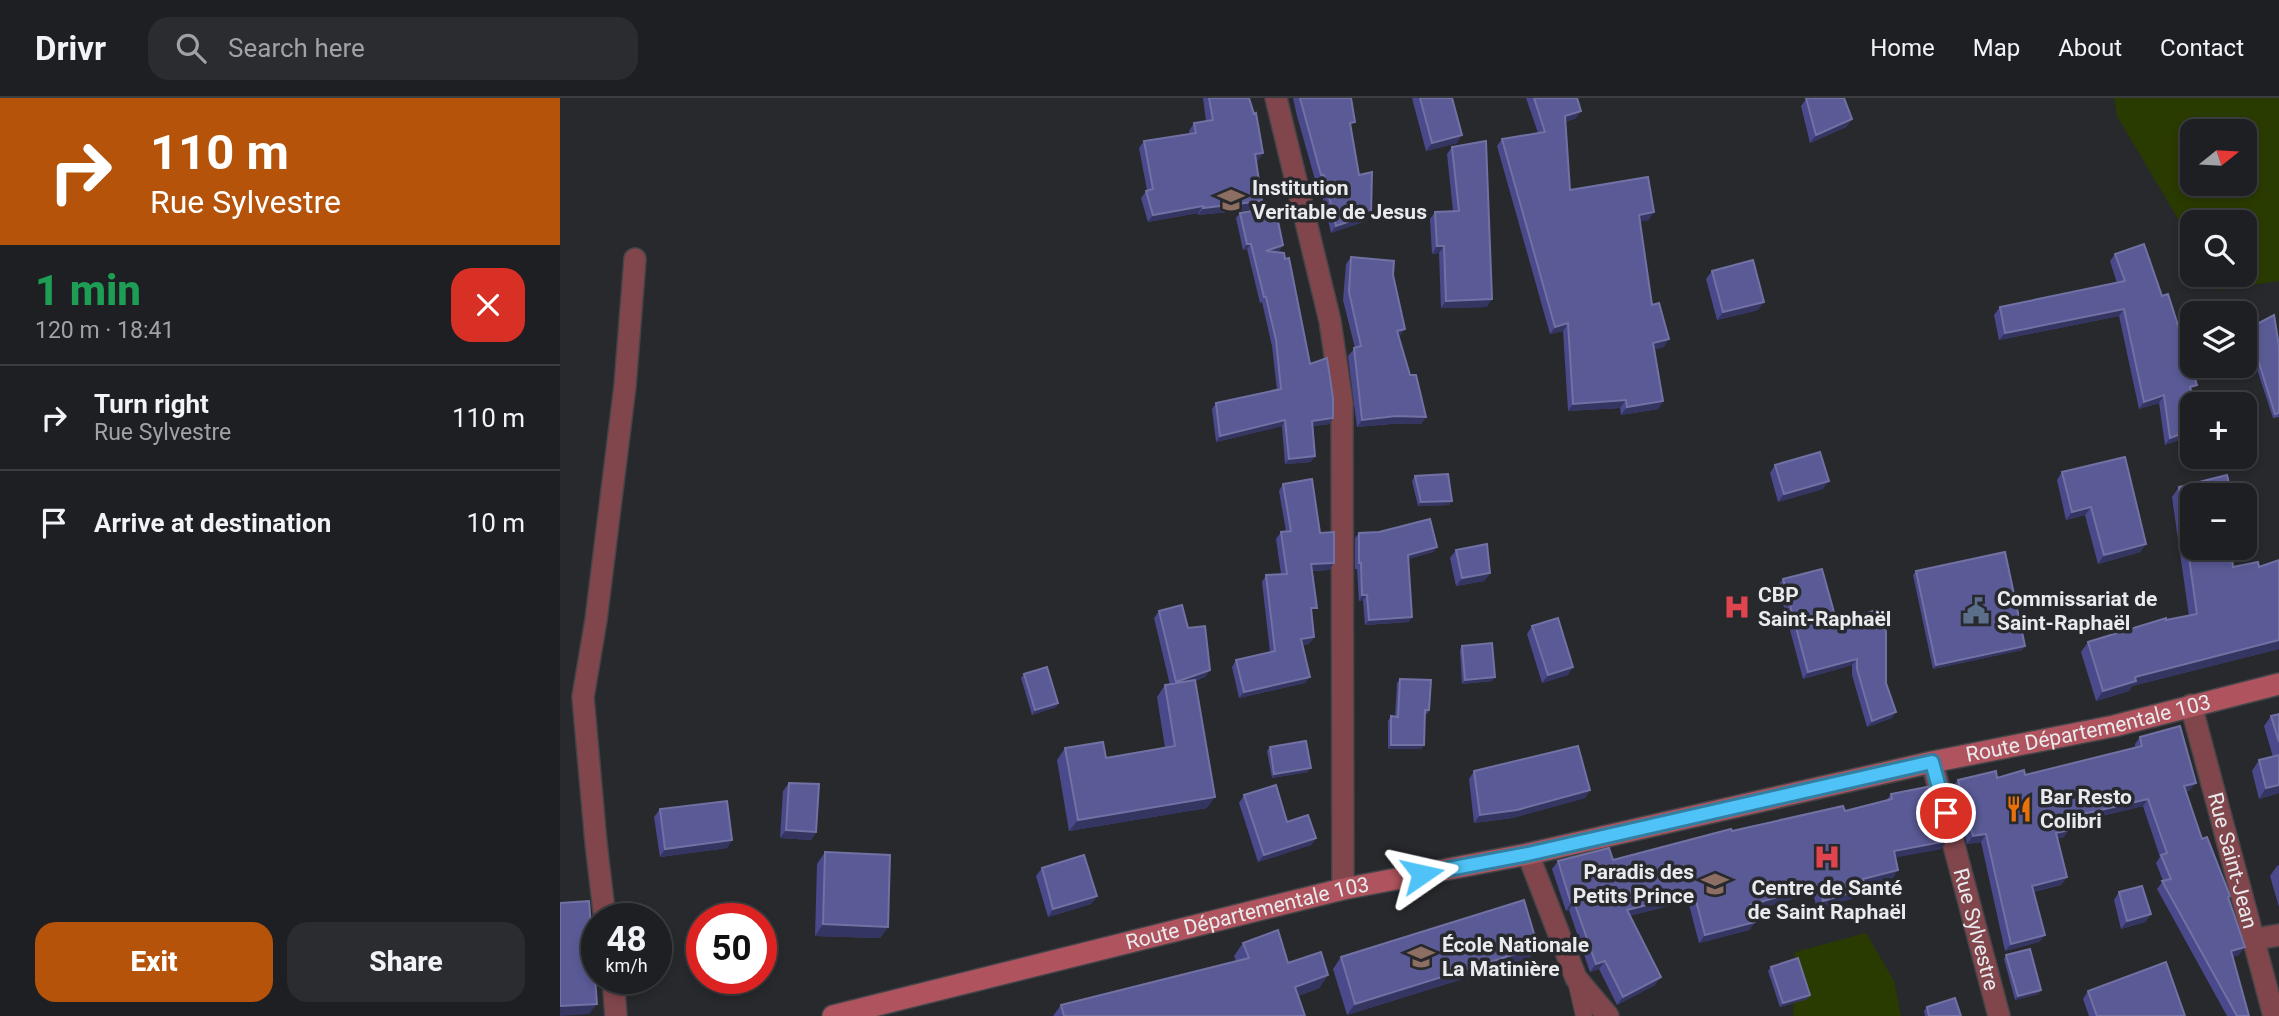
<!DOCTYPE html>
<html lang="en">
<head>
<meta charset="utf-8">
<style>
	:root { --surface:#1e1f22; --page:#2b2c2f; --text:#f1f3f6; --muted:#a1a2a5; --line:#3c3d40; --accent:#b45309 }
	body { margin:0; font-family:Roboto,sans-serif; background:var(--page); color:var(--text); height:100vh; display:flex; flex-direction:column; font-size:26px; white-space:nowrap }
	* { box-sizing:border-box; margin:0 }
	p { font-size:23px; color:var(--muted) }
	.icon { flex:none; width:38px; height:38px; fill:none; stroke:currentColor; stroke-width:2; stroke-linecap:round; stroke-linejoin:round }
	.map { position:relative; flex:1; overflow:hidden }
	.drawer { display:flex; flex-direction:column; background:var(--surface); width:560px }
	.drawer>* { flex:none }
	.banner { background:#b45309; color:#fff; overflow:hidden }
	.needle { width:46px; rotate:72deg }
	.fabs { position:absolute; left:1620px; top:21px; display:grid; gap:14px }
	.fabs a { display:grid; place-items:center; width:77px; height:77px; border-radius:14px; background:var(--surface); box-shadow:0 4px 10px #0003,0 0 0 2px var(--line); font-size:35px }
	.speed { position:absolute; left:21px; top:805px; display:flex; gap:14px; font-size:35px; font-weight:700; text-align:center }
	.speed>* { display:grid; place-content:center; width:91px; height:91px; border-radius:50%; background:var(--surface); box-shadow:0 4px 10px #0003,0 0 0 2px var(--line); line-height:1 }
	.speed small { font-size:18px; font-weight:400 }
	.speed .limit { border:10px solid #d22; background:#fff; color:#111 }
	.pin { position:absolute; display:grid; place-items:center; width:60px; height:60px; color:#fff; margin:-30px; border:4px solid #fff; border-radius:50%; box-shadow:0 2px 7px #0007 }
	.me { position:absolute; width:77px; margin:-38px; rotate:79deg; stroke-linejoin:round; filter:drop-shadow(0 0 5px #0008) }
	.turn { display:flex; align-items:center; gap:24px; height:147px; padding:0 35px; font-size:32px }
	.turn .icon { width:91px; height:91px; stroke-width:2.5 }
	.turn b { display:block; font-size:49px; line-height:60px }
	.round { display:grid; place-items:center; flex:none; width:74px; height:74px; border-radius:21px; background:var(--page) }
	.summary { display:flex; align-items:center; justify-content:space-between; height:119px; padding:0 35px }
	h1 { font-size:42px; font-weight:800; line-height:52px; color:#1e9e55 }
	.action { display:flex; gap:14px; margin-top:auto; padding:14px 35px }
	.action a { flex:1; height:80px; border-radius:21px; background:var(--accent); color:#fff; font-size:28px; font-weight:800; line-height:80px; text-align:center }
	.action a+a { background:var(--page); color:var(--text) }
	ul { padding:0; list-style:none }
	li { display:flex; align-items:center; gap:21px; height:105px; padding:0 35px; border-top:2px solid var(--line) }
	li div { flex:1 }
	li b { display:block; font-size:26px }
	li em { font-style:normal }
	header { display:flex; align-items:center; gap:42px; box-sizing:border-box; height:98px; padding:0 35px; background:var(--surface); border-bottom:2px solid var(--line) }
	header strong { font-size:33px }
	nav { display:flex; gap:38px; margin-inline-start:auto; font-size:24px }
	.search { width:490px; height:63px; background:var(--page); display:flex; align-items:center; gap:18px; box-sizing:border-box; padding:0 24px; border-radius:21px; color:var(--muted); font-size:26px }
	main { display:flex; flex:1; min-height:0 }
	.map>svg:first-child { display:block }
	.green { fill:#2a3b01; fill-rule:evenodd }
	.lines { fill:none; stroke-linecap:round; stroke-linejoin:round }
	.lane-casing { stroke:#434448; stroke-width:18 }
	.street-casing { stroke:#434448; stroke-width:24 }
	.secondary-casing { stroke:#434448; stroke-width:24 }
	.lane { stroke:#80464c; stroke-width:16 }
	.street { stroke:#80464c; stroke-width:21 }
	.secondary { stroke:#af545e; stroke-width:21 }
	.wall { fill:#49498b }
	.shaded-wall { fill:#353561 }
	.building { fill:#5a5a96; stroke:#7171a4; stroke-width:2 }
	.route-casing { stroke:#337fa1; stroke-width:18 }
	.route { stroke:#4fc3f7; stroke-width:12 }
	.labels { text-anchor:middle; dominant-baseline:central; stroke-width:7; stroke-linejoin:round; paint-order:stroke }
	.poi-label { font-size:21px; font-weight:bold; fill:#e9eaed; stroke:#28292d; text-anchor:start }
	.street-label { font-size:21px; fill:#e9eaed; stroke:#28292d }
</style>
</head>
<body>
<header>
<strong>Drivr</strong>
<div class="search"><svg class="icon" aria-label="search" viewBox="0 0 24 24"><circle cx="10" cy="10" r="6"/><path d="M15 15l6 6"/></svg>Search here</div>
<nav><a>Home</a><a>Map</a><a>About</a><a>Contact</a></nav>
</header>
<main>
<section class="drawer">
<div class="banner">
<div class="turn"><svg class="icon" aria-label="right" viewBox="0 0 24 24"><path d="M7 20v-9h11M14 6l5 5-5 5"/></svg><div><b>110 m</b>Rue Sylvestre</div></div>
</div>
<div class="summary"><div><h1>1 min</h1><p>120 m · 18:41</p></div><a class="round" style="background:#d93025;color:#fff"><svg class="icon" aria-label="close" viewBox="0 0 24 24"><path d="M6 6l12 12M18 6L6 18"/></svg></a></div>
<ul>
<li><svg class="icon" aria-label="right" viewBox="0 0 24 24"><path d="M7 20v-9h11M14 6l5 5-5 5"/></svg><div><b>Turn right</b><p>Rue Sylvestre</p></div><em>110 m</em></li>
<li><svg class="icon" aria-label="arrive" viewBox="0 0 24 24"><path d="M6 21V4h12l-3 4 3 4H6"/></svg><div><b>Arrive at destination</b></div><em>10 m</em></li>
</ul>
<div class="action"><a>Exit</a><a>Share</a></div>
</section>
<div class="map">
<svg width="1719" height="918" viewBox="0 0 1719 918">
	<rect width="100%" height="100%" fill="#28292d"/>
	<path class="green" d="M1554 0H1719V183L1660 192 1651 177H1685V124H1633V146L1557 18ZM1633 33H1685V86H1633Z
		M1306 835 1334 883 1341 918H1233L1235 854Z"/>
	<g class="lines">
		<g class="lane-casing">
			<path id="lane" d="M1016 883 1024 918"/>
		</g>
		<g class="street-casing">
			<g id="street">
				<path d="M716 0 770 223 782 305 783 791"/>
				<path id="s1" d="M1631 607 1714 918"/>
				<path id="s2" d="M1372 664 1439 918"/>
				<path d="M968 756 1016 880 1048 918"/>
				<path d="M45 821 36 745 23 599 36 522 65 288 75 161"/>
				<path d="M1695 841 1719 837"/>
				<path d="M53 880 56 918"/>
			</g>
		</g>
		<g class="secondary-casing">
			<g id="secondary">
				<path id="s3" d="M273 918 783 791 968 756 1372 664 1554 628 1719 586"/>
			</g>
		</g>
		<use href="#lane" class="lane"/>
		<use href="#street" class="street"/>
		<use href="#secondary" class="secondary"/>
	</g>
	<path class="wall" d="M643 0H689L698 63H696L702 103 697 111 638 117V115L588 124 581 100 587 92 579 50 584 43 630 36 629 33 634 25 646 23Z
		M733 0H791V30L799 77 811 116 806 123 771 135 759 84 756 85 737 18Z
		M852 0H892L897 45 866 53Z
		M966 0H1017L1016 20 1005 24 1010 92 1089 122 1080 123 1092 207 1104 249 1095 251 1103 303 1098 311 1061 317 1060 310 1008 313 1003 233 990 236 937 48 942 41 978 35Z
		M1247 0 1292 21 1286 29 1250 45 1241 8Z
		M892 49 927 209 881 210 879 155 872 156 870 121 875 114 893 113 887 56Z
		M680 115 723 147 719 153 716 154 750 266 773 320 769 326 752 328 751 364 725 366 722 328 656 344 652 311 656 305 717 292 712 248 702 204 700 205 687 151 683 152 676 120Z
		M1555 156 1632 294 1633 337 1605 347 1599 305 1579 311 1559 218 1439 242 1434 217 1440 209 1557 185 1550 163Z
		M791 159 833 177 840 238H838L850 277 866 319 861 326H831L797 329 788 258 795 250 783 202 786 166Z
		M1152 173 1198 212 1157 222 1146 181Z
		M1691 229 1719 248V319L1713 320 1692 256 1688 234Z
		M1215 367 1263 391 1218 404 1210 375Z
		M1502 374 1586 446 1580 454 1538 466 1525 417 1506 422 1497 382Z
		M855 378 889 407 858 408 852 383Z
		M723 386 760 435 774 465 769 472 752 473V516L754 539 749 546 742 547 745 585 679 600 672 569 676 562 710 554 702 484 706 477 721 476 716 441 721 434 726 433 719 393Z
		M1619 389 1633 397 1673 469H1699L1719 462V551L1572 588 1569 593 1536 603 1521 554 1528 544 1606 522 1629 518 1612 399Z
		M799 435 877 449 873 454 848 461 849 524 805 527 803 502 799 503 797 471H795V440Z
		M896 452 930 475 924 483 896 488 890 460Z
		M1356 473 1465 548 1462 552 1373 571 1353 477Z
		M1223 481 1277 525 1326 585 1332 620 1307 629 1292 577V567L1243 581 1218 487Z
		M599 513 628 530 650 572 645 579 635 583 647 710 509 733 497 662 505 650 546 660 605 650 597 599 605 587H610L594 520Z
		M972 528 1008 577 982 585 967 536Z
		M902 548 932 583 902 586 900 552Z
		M464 576 498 605 496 609 472 617 461 580Z
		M840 581 869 612 867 616H865L864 647 861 651H828V623L831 618 835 619 837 585Z
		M1719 616V695L1699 701 1692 673 1699 662 1713 659 1704 628 1711 618Z
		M1580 639 1630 692 1626 694 1642 741 1669 800 1679 857 1672 859 1689 918H1667L1597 791 1603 783 1596 765 1600 759 1583 708 1508 726 1504 739 1497 741 1507 779 1501 787 1473 794 1485 837 1479 844 1445 853 1421 744 1407 746 1392 689 1398 682 1437 680 1465 677 1575 650V646Z
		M710 649 748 674 712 680 707 653Z
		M914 673 1030 692 1025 700 952 720 914 725 909 681Z
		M229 685 256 734 251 742 220 740 223 693Z
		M1331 696 1381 751 1335 759 1333 780 1305 787 1306 790 1300 798 1257 811 1253 795 1192 813 1195 824 1189 832 1139 845 1128 803 1069 818 1095 887 1057 907 1039 871 1030 874 1009 812 1006 813 992 771 998 763 1053 762 1172 733 1285 713 1326 703Z
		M684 697 727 724 756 740 751 747 698 764 679 705Z
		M100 711 172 742 167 750 100 759 94 719Z
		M265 754 328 829 320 840 255 838 257 766Z
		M1719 767V809L1710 778 1717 768Z
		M482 770 537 798 531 806 488 819 476 778Z
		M1559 794 1591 816 1585 824 1561 831 1554 802Z
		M683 845 728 865 768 877 759 890 738 898 745 918H493L501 907 676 863 674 858Z
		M978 849 970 860 787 917 773 871 781 859Z
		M1446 857 1481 892 1478 896 1455 902 1444 861Z
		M1211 869 1250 897 1247 901 1220 909 1208 873Z
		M1528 893 1625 918H1529L1523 901Z
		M1367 909 1401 918H1365L1364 913Z"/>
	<path class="shaded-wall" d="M1021 13 1016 20 999 26 1005 18Z
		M1292 21 1286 29 1250 45 1256 37Z
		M902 37 897 45 866 53 872 45Z
		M703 55 698 63H690L695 56Z
		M702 103 697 111 638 117 643 110Z
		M643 108 638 115 588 124 593 117Z
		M1094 114 1089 122 1073 125 1079 117Z
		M811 116 806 123 771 135 776 128Z
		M687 146H691L687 151 683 152Z
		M723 147 719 153 702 159 706 153Z
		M877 148H884L879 155 872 156Z
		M932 201 927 209 881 210 886 203Z
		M1204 204 1198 212 1157 222 1163 214Z
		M1564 211 1559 218 1439 242 1445 235Z
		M1008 225 1003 233 990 236 995 229Z
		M845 231 840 238 831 240 837 233Z
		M1109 241 1104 249 1088 253 1093 245Z
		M1604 297 1599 305 1579 311 1584 304Z
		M1066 302 1060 310 1008 313 1013 306Z
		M1103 303 1098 311 1061 317 1067 309Z
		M836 318 866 319 861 326H831L797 329 802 322Z
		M773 320 769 326 748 329 752 323Z
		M725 322 722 328 656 344 660 338Z
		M1633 331V337L1605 347 1610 340Z
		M755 358 751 364 725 366 729 361Z
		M1269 383 1263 391 1218 404 1224 396Z
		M892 403 889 407 858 408 861 404Z
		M1531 409 1525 417 1506 422 1512 414Z
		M1586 446 1580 454 1538 466 1544 457Z
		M877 449 873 454 844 462 848 457Z
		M774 465 769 472 747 473 751 466Z
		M930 475 924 483 896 488 902 480Z
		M802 497H807L803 502 799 503Z
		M852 519 849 524 805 527 809 522Z
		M754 539 749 546 736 548 741 541Z
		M1719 542V551L1572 588 1569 593 1536 603 1543 593 1575 579Z
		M1465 548 1462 552 1373 571 1376 567Z
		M1297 561 1292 567 1243 581 1248 574Z
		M1013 569 1008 577 982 585 988 577Z
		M650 572 645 579 611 591 616 584Z
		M750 579 745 585 679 600 684 594Z
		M935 579 932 583 902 586 905 582Z
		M498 605 496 609 472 617 475 612Z
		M1336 614 1332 620 1307 629 1312 623Z
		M831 647H864L861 651H828Z
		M751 670 748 674 712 680 714 676Z
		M1636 685 1630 692 1618 696 1624 688Z
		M1719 687V695L1699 701 1706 690Z
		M1030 692 1025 700 952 720 914 725 920 717Z
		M655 699 647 710 509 733 518 722Z
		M1588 701 1583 708 1501 727 1506 720Z
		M226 732 256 734 251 742 220 740Z
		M1509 732 1504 739 1490 743 1496 735Z
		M1426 736 1421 744 1407 746 1413 738Z
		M756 740 751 747 698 764 704 757Z
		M172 742 167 750 100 759 105 751Z
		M1387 743 1381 751 1328 761 1334 753Z
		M1338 772 1333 780 1298 789 1303 781Z
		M1507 779 1501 787 1467 795 1472 788Z
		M1259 787 1253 795 1185 815 1190 807Z
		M1306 790 1300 798 1257 811 1263 803Z
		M1134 795 1128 803 1061 820 1067 812Z
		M537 798 531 806 488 819 493 811Z
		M1014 804 1009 812 1006 813 1011 805Z
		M1591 816 1585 824 1561 831 1567 823Z
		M1195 824 1189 832 1139 845 1145 837Z
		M263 826 328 829 320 840 255 838Z
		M1485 837 1479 844 1445 853 1451 846Z
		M978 849 970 860 787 917 795 906Z
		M1685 849 1679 857 1666 861 1671 853Z
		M1045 863 1039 871 1030 874 1036 866Z
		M768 877 759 890 726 902 735 889Z
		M1101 879 1095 887 1057 907 1063 899Z
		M1481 892 1478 896 1455 902 1458 898Z
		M1250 897 1247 901 1220 909 1223 905Z
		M37 906 29 916 0 918V908Z"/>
	<path class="building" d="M649 0H689L694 16 696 15 703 55 695 56 702 103 643 110V108L593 117 586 93 593 91 584 43 636 35 634 25 653 22Z
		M740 0H791L795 24 790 25 799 77 812 74 811 116 776 128 764 77H761Z
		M860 0H892L902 37 872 45Z
		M974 0H1017L1021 13 1005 18 1010 92 1088 79 1094 114 1079 117 1092 207 1099 205 1109 241 1093 245 1103 303 1067 309 1066 302 1013 306 1008 225 995 229 942 41 985 34Z
		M1246 0H1284L1292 21 1256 37Z
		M926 43 932 201 886 203 884 148H877L875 114 899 113 892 49Z
		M715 109 723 147 706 153 724 155 725 161 729 160 750 266 767 260 773 300V320L752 323 755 358 729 361 725 322 660 338 656 305 721 291 716 242 706 199H704L691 146H687L680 115Z
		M1584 146 1602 198 1608 196 1637 287 1630 289 1635 306H1633V331L1610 340 1604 297 1584 304 1564 211 1445 235 1440 209 1565 183 1555 156Z
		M791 159 834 163 833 177 845 231 837 233 850 277H856L866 319 836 318 802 322 794 250 801 248 789 194Z
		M1193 162 1204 204 1163 214 1152 173Z
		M1714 217 1719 248V315L1715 316 1695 252 1691 229Z
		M1260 354 1269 383 1224 396 1215 367Z
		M1565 359 1586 446 1544 457 1531 409 1512 414 1502 374Z
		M888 376 892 403 861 404 855 378Z
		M1667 377 1672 397H1633V450H1671L1673 469 1698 464 1699 469 1719 462V542L1575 579 1576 583 1543 593 1528 544 1606 520V522L1637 516 1619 389Z
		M752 381 760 435 774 434V465L751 466 757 510H751L754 539 741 541 750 579 684 594 676 562 715 553 706 477 727 476 721 434 731 433 723 386Z
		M870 421 877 449 848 457 852 519 809 522 807 497H802L801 465H799V435L819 434Z
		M927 446 930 475 902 480 896 452Z
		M1445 454 1465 548 1376 567 1356 473Z
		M1262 471 1277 525 1319 511 1326 534V585L1336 614 1312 623 1297 571V561L1248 574 1223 481Z
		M622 507 628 530 645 528 650 572 616 584 599 513Z
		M998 520 1013 569 988 577 972 528Z
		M932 545 935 579 905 582 902 548Z
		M487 569 498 605 475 612 464 576Z
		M840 581 871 582 869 612H865L864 647H831V618L838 619Z
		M635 582 655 699 518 722 505 650 543 644 546 660 615 648 605 587Z
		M1719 616V644L1711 618Z
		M1620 628 1636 685 1624 688 1642 741 1647 739 1670 798 1668 799 1685 849 1671 853 1689 918H1677L1602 783 1611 781 1601 757 1607 755 1588 701 1506 720 1509 732 1496 735 1507 779 1472 788 1485 837 1451 846 1426 736 1413 738 1398 682 1436 673 1437 680 1464 672 1465 677 1582 648 1580 639Z
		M746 643 751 670 714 676 710 649Z
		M1018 648 1030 692 957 712 920 717 914 673Z
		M1719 657V687L1706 690 1699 662Z
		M229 685 259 686 256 734 226 732Z
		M716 687 727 724 748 717 756 740 704 757 684 697Z
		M1372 688 1387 743 1334 753 1338 772 1303 781 1306 790 1263 803 1259 787 1190 807 1195 824 1145 837 1134 795 1067 812 1101 879 1063 899 1045 863 1036 866 1014 804 1011 805 998 763 1049 750 1053 762 1171 731 1172 733 1283 708 1285 713 1332 701 1331 696Z
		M167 703 172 742 105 751 100 711Z
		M265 754 330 757 328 829 263 826Z
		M524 757 537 798 493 811 482 770Z
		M1582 788 1591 816 1567 823 1559 794Z
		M964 802 978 849 795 906 781 859Z
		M29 803 37 906 0 908V805Z
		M718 832 728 865 761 854 768 877 735 889 745 918H504L501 907 689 860 683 845Z
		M1470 851 1481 892 1458 898 1446 857Z
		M1238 860 1250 897 1223 905 1211 869Z
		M1606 864 1625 918H1537L1528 893Z
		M1395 900 1401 918H1369L1367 909Z"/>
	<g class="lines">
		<g class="route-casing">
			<path id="route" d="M862 776 968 756 1372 664 1386 715"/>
		</g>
		<use href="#route" class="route"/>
	</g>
	<defs>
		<g id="school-bare" transform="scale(2.1)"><path d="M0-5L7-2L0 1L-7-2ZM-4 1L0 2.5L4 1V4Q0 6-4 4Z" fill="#8d6e63" stroke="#28292d" stroke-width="2.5" paint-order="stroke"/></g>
		<g id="hospital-bare" transform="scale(2.1)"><path d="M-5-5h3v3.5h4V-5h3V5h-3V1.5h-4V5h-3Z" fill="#e0444e" stroke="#28292d" stroke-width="2.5" paint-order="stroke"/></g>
		<g id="civic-bare" transform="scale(2.1)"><path d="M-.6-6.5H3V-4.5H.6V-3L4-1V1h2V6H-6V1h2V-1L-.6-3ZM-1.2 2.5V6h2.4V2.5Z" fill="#5c6f8a" stroke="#28292d" stroke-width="2.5" paint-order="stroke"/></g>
		<g id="restaurant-bare" transform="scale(2.1)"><path d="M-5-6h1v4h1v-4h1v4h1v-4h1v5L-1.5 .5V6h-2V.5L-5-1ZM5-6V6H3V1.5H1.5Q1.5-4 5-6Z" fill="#e8710a" stroke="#28292d" stroke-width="2.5" paint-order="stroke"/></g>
	</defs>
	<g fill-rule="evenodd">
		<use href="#school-bare" x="671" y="102"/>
		<use href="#hospital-bare" x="1177" y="509"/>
		<use href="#civic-bare" x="1416" y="513"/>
		<use href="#restaurant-bare" x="1459" y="711"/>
		<use href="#hospital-bare" x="1267" y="759"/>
		<use href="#school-bare" x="1155" y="786"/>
		<use href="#school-bare" x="861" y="859"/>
	</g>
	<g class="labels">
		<g class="poi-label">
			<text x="692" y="90">Institution<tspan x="692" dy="24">Veritable de Jesus</tspan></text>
			<text x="1198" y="497">CBP<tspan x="1198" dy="24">Saint-Raphaël</tspan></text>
			<text x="1437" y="501">Commissariat de<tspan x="1437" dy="24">Saint-Raphaël</tspan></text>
			<text x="1480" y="699">Bar Resto<tspan x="1480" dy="24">Colibri</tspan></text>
			<text x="1134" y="774" text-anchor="end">Paradis des<tspan x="1134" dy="24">Petits Prince</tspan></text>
			<text x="1267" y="790" text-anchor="middle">Centre de Santé<tspan x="1267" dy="24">de Saint Raphaël</tspan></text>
			<text x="882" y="847">École Nationale<tspan x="882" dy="24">La Matinière</tspan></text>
		</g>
		<g class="street-label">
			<text stroke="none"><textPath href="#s3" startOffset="1288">Route Départementale 103</textPath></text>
			<text stroke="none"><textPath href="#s1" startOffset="161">Rue Saint-Jean</textPath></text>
			<text stroke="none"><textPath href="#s3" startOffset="427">Route Départementale 103</textPath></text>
			<text stroke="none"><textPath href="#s2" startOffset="173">Rue Sylvestre</textPath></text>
		</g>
	</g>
</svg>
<div class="fabs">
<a><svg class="needle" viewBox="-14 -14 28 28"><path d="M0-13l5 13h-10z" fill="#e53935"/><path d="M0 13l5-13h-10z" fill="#a1a2a5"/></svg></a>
<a><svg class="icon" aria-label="search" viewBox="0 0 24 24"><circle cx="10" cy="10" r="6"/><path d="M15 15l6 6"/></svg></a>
<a><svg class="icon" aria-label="layers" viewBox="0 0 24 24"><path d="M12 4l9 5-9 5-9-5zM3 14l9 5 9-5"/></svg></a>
<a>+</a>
<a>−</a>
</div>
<div class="speed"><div>48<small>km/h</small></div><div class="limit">50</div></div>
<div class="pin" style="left:1386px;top:715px;background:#d93025"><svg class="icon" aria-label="arrive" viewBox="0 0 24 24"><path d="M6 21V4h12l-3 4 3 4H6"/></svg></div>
<svg class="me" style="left:862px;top:776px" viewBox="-20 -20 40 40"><path d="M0-17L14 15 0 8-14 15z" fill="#4fc3f7" stroke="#fff" stroke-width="4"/></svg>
</div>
</main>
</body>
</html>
